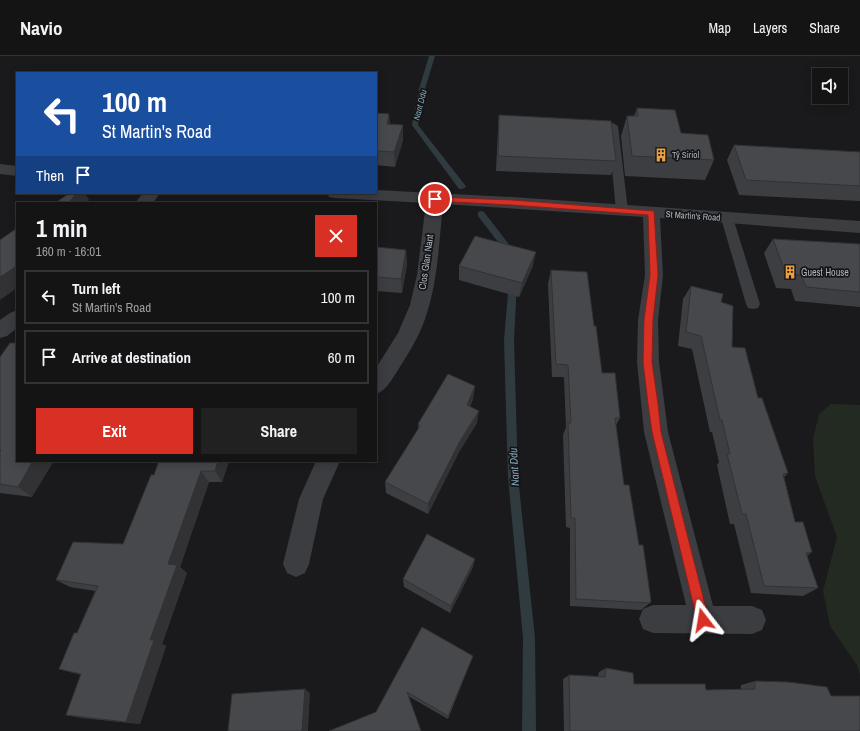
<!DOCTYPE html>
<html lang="en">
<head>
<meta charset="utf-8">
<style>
	:root { --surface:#141415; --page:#212122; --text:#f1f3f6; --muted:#9d9ea0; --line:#333334; --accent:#d93025 }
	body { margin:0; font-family:"Archivo Narrow",sans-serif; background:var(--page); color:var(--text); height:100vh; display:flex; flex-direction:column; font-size:15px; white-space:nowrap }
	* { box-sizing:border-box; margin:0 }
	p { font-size:13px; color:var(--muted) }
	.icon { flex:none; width:22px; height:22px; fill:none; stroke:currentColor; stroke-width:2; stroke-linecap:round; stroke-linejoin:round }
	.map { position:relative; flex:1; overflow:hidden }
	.drawer { position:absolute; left:16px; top:146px; width:361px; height:260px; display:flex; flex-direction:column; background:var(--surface); border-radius:0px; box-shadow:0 2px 10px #0003,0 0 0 1px var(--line) }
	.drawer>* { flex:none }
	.banner { position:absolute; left:16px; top:16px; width:361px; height:122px; border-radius:0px; box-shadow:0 2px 10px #0003,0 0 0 1px var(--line); background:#1a4fa0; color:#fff; overflow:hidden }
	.controls { position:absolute; left:812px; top:12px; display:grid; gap:8px }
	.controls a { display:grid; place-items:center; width:36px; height:36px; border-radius:0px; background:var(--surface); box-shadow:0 2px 10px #0003,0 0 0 1px var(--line); font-size:20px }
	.pin { position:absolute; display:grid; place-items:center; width:34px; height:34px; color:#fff; margin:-17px; border:2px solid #fff; border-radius:50%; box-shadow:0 1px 4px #0007 }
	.me { position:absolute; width:44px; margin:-22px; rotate:346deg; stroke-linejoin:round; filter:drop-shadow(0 0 3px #0008) }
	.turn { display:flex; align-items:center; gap:14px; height:84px; padding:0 20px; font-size:18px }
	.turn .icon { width:52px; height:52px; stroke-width:2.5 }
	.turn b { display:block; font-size:28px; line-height:34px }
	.then { display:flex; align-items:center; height:38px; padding:0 20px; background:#0003; gap:8px; font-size:15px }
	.round { display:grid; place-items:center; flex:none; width:42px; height:42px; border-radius:0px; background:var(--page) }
	.head { display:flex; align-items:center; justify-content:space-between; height:68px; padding:0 20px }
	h1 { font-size:24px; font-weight:800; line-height:30px }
	.action { display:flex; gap:8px; margin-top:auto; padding:8px 20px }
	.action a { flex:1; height:46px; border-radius:0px; background:var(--accent); color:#fff; font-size:16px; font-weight:800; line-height:46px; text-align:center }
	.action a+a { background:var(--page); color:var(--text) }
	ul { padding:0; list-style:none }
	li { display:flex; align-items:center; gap:12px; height:54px; margin:0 8px 6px; padding:0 12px; border:2px solid var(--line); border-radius:0px }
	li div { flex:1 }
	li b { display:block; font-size:15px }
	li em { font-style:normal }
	header { display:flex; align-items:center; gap:24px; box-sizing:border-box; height:56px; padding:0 20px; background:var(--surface); border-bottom:1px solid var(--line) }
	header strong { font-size:19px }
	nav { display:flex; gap:22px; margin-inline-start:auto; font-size:14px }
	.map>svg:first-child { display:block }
	.green { fill:#222a22 }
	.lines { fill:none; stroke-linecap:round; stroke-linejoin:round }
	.stream { fill:#303b40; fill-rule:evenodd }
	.service { fill:#3b3d41; fill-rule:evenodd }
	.minor { fill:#3b3d41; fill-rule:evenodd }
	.wall { fill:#3d3e41 }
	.shaded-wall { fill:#323235 }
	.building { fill:#47484c; stroke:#323235 }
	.route { fill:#d93025; stroke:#8d1f18 }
	.labels { text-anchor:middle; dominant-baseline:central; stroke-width:3.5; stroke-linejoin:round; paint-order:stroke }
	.far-water-label { font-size:9px; font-style:italic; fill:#85a4b5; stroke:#151517 }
	.far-poi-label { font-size:9px; fill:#adb3bb; stroke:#151517; text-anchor:start }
	.far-street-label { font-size:9px; fill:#adb3bb; stroke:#151517 }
	.street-label { font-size:10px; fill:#adb3bb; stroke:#151517 }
	.poi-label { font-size:10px; fill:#adb3bb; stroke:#151517; text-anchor:start }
	.water-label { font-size:11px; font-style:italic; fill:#85a4b5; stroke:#151517 }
</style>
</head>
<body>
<header>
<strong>Navio</strong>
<nav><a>Map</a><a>Layers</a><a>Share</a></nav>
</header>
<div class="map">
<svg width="860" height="675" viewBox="0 0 860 675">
	<rect width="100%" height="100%" fill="#1a1a1c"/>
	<path class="green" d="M831 348 860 349V619L857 609 830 570 823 535 837 481 815 420 813 383 819 358Z"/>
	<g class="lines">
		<path class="stream" d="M429 0H435L425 33 418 69 465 129 466 131 462 133H459L412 69 419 33Z
			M481 155 484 156 514 195 515 197 514 199H508L478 160V156Z
			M513 223 517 226 514 284 518 421 535 582 536 675H522L523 582 508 421 504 284 509 226Z"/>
		<path class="service" d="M613 67 618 70 628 155 626 158H618L616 155 608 70Z
			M727 158 731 159 733 162 760 248 758 252 753 253 748 252 746 248 721 162 723 159Z"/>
		<path class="minor" d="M0 108 17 110V120L0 118Z
			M376 134 512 141 860 165V177L660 162 663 219 658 264 659 306 668 376 713 550H752L762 554 766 564 762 574 752 578 653 577 643 573 639 563 643 553 653 549H686L644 376 637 306 638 264 645 219 643 161 443 148C439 186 438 226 425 263 419 281 408 298 398 314 391 324 387 334 376 338V312L398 277 410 249 417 219 426 147 335 142 329 141 327 137H376Z
			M143 137H160L153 147H135Z
			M17 254V272L7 280 0 282V264L10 257Z
			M316 405H340L323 443 309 508 305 517 296 521 287 517 283 508 299 443Z"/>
	</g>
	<path class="wall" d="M637 52 681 77 714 104 705 124 625 120 621 80 627 60H634Z
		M376 57 389 58 390 69 403 84 395 111 376 109Z
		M499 59 616 105 611 119 496 115 498 73Z
		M734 89 860 96V145L739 139 727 104Z
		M773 183 860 188V251L795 245 791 233 776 232 764 197Z
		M376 191 406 194 407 208 402 237 376 235Z
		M459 210H533L519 241 459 224Z
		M551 214 594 270 602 317 620 362 616 369 624 429 639 489 650 547 641 554 570 550V472L566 471 563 379 566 371 564 321H552L548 228Z
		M691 230 721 246 732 291 758 342 788 417 784 421 795 466 812 496 807 500 818 532 803 540 751 537 734 468H730L717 409 719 406 712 376H710L692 293 678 290 683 243Z
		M0 301 32 441 0 437Z
		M475 330 473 343 470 351 477 367 459 396 428 458 386 437 385 426 418 374V368Z
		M159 405H229L222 426H209L180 511 187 517 162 588 166 590 140 668 82 662 66 659 81 619 59 613 77 577 95 535 70 531 56 524 123 488 154 419Z
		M473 511 450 557 404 531 403 523Z
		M422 571 471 605 448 663 408 640 376 656Z
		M606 612 634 628 706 634 741 633V629L755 625 831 640 860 675H564L563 623 569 619 598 620 599 616Z"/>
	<path class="shaded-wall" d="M389 58 390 72 387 68Z
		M403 69V84L395 111 394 96Z
		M76 137H85L89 144 87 147H69Z
		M406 194 407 208 402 237 401 223Z
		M536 196 533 210 519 241 522 227Z
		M17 210V232L0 244V221Z
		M475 330 473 343 466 361 467 349Z
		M479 355 477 367 459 396 428 458V448L460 385Z
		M33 405H54L32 441 18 431Z
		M218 405H229L222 426 215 415Z
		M201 415 209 426 180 511 187 517 162 588 166 590 140 668 126 666 150 584 168 508Z
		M475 503 473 511 450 557 451 550Z
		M305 633 310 637 308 675H302Z"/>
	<path class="building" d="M637 52 675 54 681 77 708 79 714 104 632 100 627 60H638Z
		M376 57 389 58 387 68 403 69 394 96 376 95Z
		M499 59 611 65 616 105 498 100Z
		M734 89 860 96V130L746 124Z
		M70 137H76L69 147H55Z
		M17 172V210L0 221V184Z
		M475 180 536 196 522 227 459 210Z
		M773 183 860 188V236L806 231 801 219 786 218Z
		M376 191 406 194 401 223 376 221Z
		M551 214 587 216 594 270H596L602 317H615L620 362H615L624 429H629L639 489H643L651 545 650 547 576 543 575 462H571L568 367H571L568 309 556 308Z
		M691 230 723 238 721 246 733 250 732 291 745 292 758 342H762L788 417 783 418 795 466H803L812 496 806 497 818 532 764 530 746 458H742L727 398H730L722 364H720L701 280 686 276Z
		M10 287H17V405H33L18 431 0 428V396L1 394H0V301Z
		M448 318 475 330 467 349 479 355 460 385 428 448 385 426 420 370 418 368Z
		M159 405H218L215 415H201L168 508 177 509 150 584H154L126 666 66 659 81 618 59 613 74 577H77L98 530 56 524 73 486 123 488 151 419H154Z
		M427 478 475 503 451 550 403 523Z
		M422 571 473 600 448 660 407 636 421 675H329L376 656Z
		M606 612 633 617 634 628H705L706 634 755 633V625L788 626 827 631 831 640H860V675H570L569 619 605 621Z
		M305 633 302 675H228L232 638Z"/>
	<path class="route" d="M432 141 512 144 654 155 658 219 653 264 652 306 658 348 661 376 709 564 707 568 703 569 699 568 697 564 652 376 648 348 643 306 644 264 650 219 648 159 512 149 435 145 431 143Z"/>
	<defs>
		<g id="building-bare" transform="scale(1.08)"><path d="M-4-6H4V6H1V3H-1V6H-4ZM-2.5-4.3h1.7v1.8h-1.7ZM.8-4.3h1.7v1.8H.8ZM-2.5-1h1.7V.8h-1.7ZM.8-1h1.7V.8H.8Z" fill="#f09f3e" stroke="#151517" stroke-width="2.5" paint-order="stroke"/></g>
	</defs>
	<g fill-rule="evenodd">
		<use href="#building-bare" x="661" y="99"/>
		<use href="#building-bare" x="790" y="216"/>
	</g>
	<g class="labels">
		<g class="far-water-label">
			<text transform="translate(420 49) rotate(-76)">Nant Ddu</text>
		</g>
		<g class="far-poi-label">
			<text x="672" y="99">Tŷ Siriol</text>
		</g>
		<g class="far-street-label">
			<text transform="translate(693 160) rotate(4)">St Martin's Road</text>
		</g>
		<g class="street-label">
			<text transform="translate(426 206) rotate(-82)">Clos Glan Nant</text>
		</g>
		<g class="poi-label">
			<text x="801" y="216">Guest House</text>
		</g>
		<g class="water-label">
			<text transform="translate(514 411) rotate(-93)">Nant Ddu</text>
		</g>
	</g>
</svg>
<div class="controls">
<a><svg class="icon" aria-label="sound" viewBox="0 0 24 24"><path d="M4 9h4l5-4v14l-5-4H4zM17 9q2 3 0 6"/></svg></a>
</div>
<div class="pin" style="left:435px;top:143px;background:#d93025"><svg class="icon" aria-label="arrive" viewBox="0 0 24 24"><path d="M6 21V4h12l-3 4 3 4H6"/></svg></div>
<svg class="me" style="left:703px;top:564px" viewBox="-20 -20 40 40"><path d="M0-17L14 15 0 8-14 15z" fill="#d93025" stroke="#fff" stroke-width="4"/></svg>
<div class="banner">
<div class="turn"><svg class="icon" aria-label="left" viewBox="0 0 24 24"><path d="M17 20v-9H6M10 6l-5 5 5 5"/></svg><div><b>100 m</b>St Martin's Road</div></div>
<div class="then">Then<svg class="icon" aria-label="arrive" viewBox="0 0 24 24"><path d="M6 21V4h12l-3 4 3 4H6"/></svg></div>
</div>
<section class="drawer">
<div class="head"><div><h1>1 min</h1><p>160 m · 16:01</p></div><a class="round" style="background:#d93025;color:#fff"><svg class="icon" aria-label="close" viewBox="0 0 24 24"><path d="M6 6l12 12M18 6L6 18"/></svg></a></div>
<ul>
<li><svg class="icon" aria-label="left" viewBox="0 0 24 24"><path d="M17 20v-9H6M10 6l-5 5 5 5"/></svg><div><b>Turn left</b><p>St Martin's Road</p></div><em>100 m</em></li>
<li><svg class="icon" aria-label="arrive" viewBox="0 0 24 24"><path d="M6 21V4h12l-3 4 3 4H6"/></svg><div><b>Arrive at destination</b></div><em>60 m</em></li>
</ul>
<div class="action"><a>Exit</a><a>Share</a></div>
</section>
</div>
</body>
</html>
